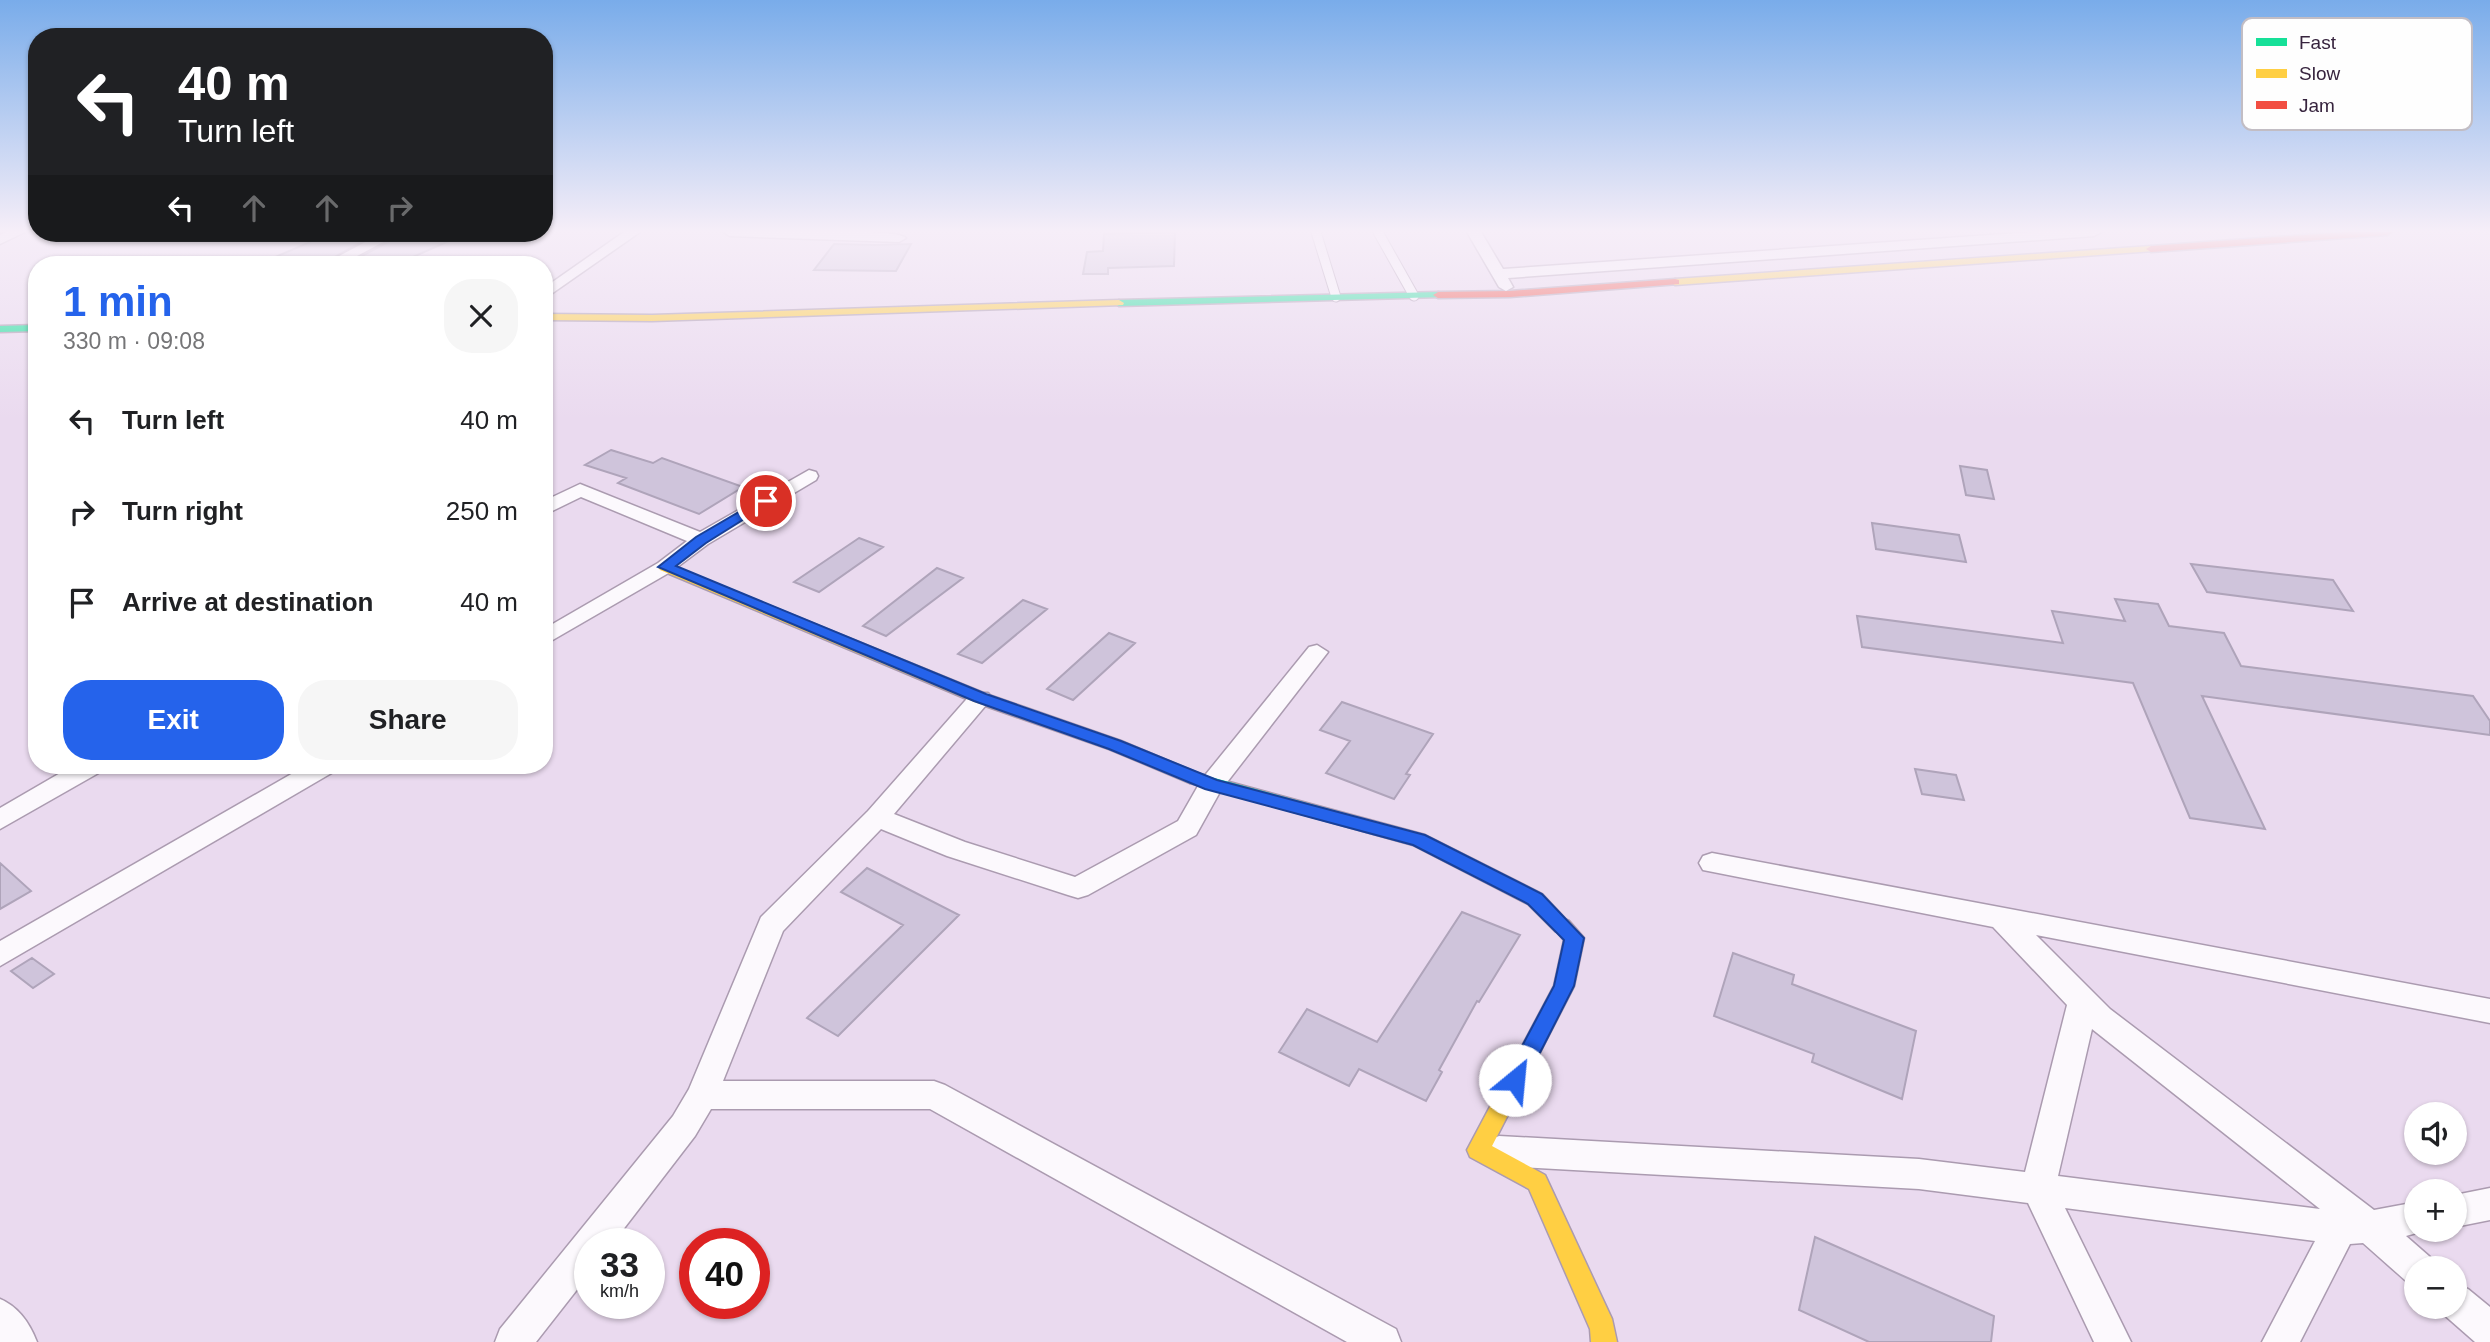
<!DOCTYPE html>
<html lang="en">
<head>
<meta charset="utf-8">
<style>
	:root { --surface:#fff; --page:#f6f6f6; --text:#202124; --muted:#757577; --accent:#2563eb }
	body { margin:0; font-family:Arial,sans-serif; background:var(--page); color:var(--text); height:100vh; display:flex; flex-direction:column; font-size:26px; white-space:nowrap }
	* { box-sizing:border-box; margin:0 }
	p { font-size:23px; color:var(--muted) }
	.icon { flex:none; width:38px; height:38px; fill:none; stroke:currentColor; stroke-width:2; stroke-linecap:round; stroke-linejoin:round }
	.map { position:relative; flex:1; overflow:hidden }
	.side { position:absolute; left:28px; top:256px; width:525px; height:518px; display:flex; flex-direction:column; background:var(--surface); border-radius:28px; box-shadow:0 2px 5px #0004 }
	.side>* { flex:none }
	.hud { position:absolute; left:28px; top:28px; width:525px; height:214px; border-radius:28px; box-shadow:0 2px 5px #0004; background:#202124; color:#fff; overflow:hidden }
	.fabs { position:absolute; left:2404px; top:1102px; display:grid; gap:14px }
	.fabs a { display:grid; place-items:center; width:63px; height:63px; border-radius:50%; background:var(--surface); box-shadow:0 2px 5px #0004; font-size:35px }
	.speed { position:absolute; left:574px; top:1228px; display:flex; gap:14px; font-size:35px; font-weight:700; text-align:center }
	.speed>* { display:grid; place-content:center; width:91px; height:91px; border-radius:50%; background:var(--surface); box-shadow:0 2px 5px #0004; line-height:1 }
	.speed small { font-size:18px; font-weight:400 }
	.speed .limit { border:10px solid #d22; background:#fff; color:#111 }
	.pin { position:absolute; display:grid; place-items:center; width:60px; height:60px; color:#fff; margin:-30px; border:4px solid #fff; border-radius:50%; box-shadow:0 2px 7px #0007 }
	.me { position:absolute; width:77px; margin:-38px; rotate:28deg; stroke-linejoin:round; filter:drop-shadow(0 0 5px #0008) }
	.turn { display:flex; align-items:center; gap:24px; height:147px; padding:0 35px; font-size:32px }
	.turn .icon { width:91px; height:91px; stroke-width:2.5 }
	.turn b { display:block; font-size:49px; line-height:60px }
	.lanes { display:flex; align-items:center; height:66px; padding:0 35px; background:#0003; justify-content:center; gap:35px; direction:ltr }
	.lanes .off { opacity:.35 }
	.round { display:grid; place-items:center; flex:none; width:74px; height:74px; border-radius:28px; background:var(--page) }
	.headline { display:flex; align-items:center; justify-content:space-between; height:119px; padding:0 35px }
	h1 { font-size:42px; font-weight:700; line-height:52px; color:var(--accent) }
	.button { display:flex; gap:14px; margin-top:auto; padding:14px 35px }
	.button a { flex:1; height:80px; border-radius:28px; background:var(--accent); color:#fff; font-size:28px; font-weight:700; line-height:80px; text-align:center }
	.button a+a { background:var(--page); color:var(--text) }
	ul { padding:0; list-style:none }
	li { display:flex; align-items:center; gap:21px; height:91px; padding:0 35px }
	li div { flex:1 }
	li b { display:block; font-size:26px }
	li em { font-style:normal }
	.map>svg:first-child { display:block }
	.building { fill:#cfc4db; stroke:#afa4ba; stroke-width:2 }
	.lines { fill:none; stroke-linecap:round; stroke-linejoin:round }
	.lane-casing { stroke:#ab9bb0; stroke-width:11 }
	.street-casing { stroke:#ab9bb0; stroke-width:3 }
	.fast-casing { stroke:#ab9bb0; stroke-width:3 }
	.slow-casing { stroke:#ab9bb0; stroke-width:3 }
	.jam-casing { stroke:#ab9bb0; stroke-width:3 }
	.lane { stroke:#fcf9fd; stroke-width:9 }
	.street { fill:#fcf9fd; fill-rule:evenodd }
	.fast { fill:#16e098; fill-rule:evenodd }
	.slow { fill:#ffcf43; fill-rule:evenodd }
	.jam { fill:#f24e42; fill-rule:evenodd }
	.route { fill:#2563eb; stroke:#184099; stroke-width:2 }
	.key { fill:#fefefe; stroke:#c2bdc4; stroke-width:2 }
	.key-label { font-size:19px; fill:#37243e }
</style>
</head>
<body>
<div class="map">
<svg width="2490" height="1342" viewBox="0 0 2490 1342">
	<rect width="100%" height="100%" fill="#eadaef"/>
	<path class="building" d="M1175 232 1174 266 1108 268V274H1083L1087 252 1103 251 1104 234Z
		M331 233H467L397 264H347L390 241 376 234 322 264H259Z
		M834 244 875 245 911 244 896 271 814 270Z
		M611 450 653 463 662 458 743 487 699 514 618 483 626 478 585 465Z
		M1960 466 1987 470 1994 499 1966 495Z
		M1872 523 1959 535 1966 562 1876 549Z
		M859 538 883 547 819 592 794 582Z
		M2191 564 2333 580 2353 611 2207 592Z
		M937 568 963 578 886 636 863 626Z
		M2115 599 2158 604 2169 626 2224 633 2241 666 2473 696 2490 721V735L2202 696 2265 829 2190 818 2133 683 1862 647 1857 616 2063 643 2052 611 2125 621Z
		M1023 600 1047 609 982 663 958 654Z
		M1109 633 1135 643 1073 700 1047 689Z
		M1342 702 1433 734 1406 774 1410 775 1394 799 1326 773 1350 741 1320 730Z
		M1915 769 1956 775 1964 800 1922 794Z
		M0 863 31 891 0 909Z
		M867 868 959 915 838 1036 807 1018 903 925 841 892Z
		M1462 912 1520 935 1479 1002 1477 1001 1439 1070 1442 1072 1426 1101 1359 1069 1349 1086 1279 1052 1307 1009 1377 1042Z
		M1733 953 1794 975 1792 984 1916 1031 1902 1099 1812 1062 1814 1054 1714 1016Z
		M32 958 54 974 33 988 11 971Z
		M1815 1237 1994 1316 1991 1342H1869L1799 1310Z"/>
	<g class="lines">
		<g class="lane-casing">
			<path id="lane" d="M1316 232 1336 297
				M1378 232 1414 296"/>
		</g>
		<g class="street-casing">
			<path id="street" d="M6 232H25L0 244V235Z
				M624 232H640L544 299V288Z
				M723 232C750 232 894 227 906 238L899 242 730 236Z
				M1467 232H1481L1503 269 2033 232H2101L2094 236 1508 278 1513 287 1506 291 1499 287Z
				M375 237 387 240 342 264H324Z
				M809 470 816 472 818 476 816 480 708 544 672 571 544 645V629L658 563 687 541 581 497 544 515V501L580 484 700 532Z
				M1317 645 1328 652 1221 790 1196 835 1088 895 1078 898 1068 895 947 856 881 829 783 931 723 1081H934L945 1085 1396 1329 1401 1342H1347L930 1109H711L695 1136 612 1244H590V1273L536 1342H495L500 1329 673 1116 689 1089 761 917 868 811 972 693H988L992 698 894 814 965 842 1075 877 1178 821 1202 779 1309 647Z
				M74 765H105L102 771 0 829V808Z
				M307 765H338L335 771 0 966V941Z
				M1712 853 2490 999V1023L2036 935 2110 1009 2374 1210 2417 1202V1230H2427L2406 1236 2430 1257 2435 1269H2417V1286L2406 1281 2363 1243 2350 1244 2300 1342H2262L2315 1241 2065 1208 2131 1342H2094L2028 1203 1919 1189 1499 1166 1487 1161 1483 1151 1487 1141 1499 1136 1919 1159 2025 1172 2067 1005 1993 927 1703 870 1699 863 1703 856ZM2092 1029 2320 1209 2058 1176Z
				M2490 1188V1220L2455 1227V1195Z
				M2455 1283 2468 1289 2490 1307V1342H2475L2442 1313 2440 1307H2455Z
				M0 1299C19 1307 30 1324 37 1342H0Z"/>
		</g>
		<g class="fast-casing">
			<path id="fast" d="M1438 292 1442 293V297L1119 306 1114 303 1119 300Z
				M37 325V331L0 332V326Z
				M1196 773 1425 835 1542 894 1572 926 1569 931 1562 934 1555 931 1528 904 1413 845 1190 783 1187 779 1190 775Z"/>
		</g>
		<g class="slow-casing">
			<path id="slow" d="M2151 246 2156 249 2154 251 1675 285 1670 282 1675 279Z
				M1119 300 1124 303 1123 305 652 321 544 320V314L652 315Z
				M665 563 986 694 1121 741 1202 775 1205 779 1202 783H1190L1109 749 974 702 660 570 658 567Z
				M1562 918 1569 921 1584 938 1574 986 1492 1146 1545 1175 1612 1319 1617 1342H1591L1590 1329 1529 1189 1470 1157 1467 1150 1554 986 1564 940 1552 926 1555 921Z"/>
		</g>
		<g class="jam-casing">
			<path id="jam" d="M2345 232H2392L2387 235 2151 252 2146 249 2151 246Z
				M1675 279 1679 280V284L1510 297 1438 298 1433 295 1438 292 1510 291Z"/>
		</g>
		<use href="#lane" class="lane"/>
		<use href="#street" class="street"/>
		<use href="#fast" class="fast"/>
		<use href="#slow" class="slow"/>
		<use href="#jam" class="jam"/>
	</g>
	<linearGradient id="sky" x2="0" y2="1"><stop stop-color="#79acea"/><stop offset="0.55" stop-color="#f6eef8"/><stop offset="1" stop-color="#f6eef8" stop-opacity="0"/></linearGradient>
	<rect width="2490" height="420" fill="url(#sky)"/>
	<path class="route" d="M761 499 773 501 706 543 676 566 986 694 1121 741 1217 780 1425 835 1542 894 1584 938 1574 986 1523 1086 1515 1089 1507 1086 1504 1080 1554 986 1564 940 1528 904 1413 845 1205 789 1109 749 974 701 658 567 696 537Z"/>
	<rect x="2242" y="18" width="230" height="112" rx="10" class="key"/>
	<rect x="2256" y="38" width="31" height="8" fill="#16e098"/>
	<rect x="2256" y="69" width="31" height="9" fill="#ffcf43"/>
	<rect x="2256" y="101" width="31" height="8" fill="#f24e42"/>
	<g class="key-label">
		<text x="2299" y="49">Fast</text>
		<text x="2299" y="80">Slow</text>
		<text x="2299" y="112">Jam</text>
	</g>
</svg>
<div class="fabs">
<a><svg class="icon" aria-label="sound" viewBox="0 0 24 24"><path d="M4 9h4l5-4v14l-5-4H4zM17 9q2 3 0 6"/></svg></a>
<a>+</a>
<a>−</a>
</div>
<div class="speed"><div>33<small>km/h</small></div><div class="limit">40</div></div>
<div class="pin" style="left:766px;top:501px;background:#d93025"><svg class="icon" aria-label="arrive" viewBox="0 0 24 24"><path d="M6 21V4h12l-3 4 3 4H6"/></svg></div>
<svg class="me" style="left:1515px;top:1080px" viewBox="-20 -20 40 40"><circle r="19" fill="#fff"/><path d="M0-13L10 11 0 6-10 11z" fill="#2563eb"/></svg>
<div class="hud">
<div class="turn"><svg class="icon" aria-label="left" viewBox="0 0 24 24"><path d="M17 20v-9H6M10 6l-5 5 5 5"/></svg><div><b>40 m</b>Turn left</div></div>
<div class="lanes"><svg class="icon" aria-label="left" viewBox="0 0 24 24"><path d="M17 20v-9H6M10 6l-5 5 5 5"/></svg><svg class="icon off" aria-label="ahead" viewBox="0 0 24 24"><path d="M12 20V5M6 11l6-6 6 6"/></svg><svg class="icon off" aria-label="ahead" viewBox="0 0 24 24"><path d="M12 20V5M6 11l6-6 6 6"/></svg><svg class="icon off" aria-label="right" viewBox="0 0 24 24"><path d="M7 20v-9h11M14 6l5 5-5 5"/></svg></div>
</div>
<section class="side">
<div class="headline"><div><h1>1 min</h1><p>330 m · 09:08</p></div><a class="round"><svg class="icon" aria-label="close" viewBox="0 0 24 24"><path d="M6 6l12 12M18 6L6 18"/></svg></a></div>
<ul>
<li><svg class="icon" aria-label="left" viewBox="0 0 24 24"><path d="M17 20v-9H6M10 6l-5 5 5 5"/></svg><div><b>Turn left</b></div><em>40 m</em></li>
<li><svg class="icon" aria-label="right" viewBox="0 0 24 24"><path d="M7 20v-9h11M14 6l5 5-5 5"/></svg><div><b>Turn right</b></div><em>250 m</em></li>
<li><svg class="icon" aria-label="arrive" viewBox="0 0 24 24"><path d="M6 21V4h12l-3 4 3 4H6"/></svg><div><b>Arrive at destination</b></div><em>40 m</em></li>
</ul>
<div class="button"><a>Exit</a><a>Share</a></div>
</section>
</div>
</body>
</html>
